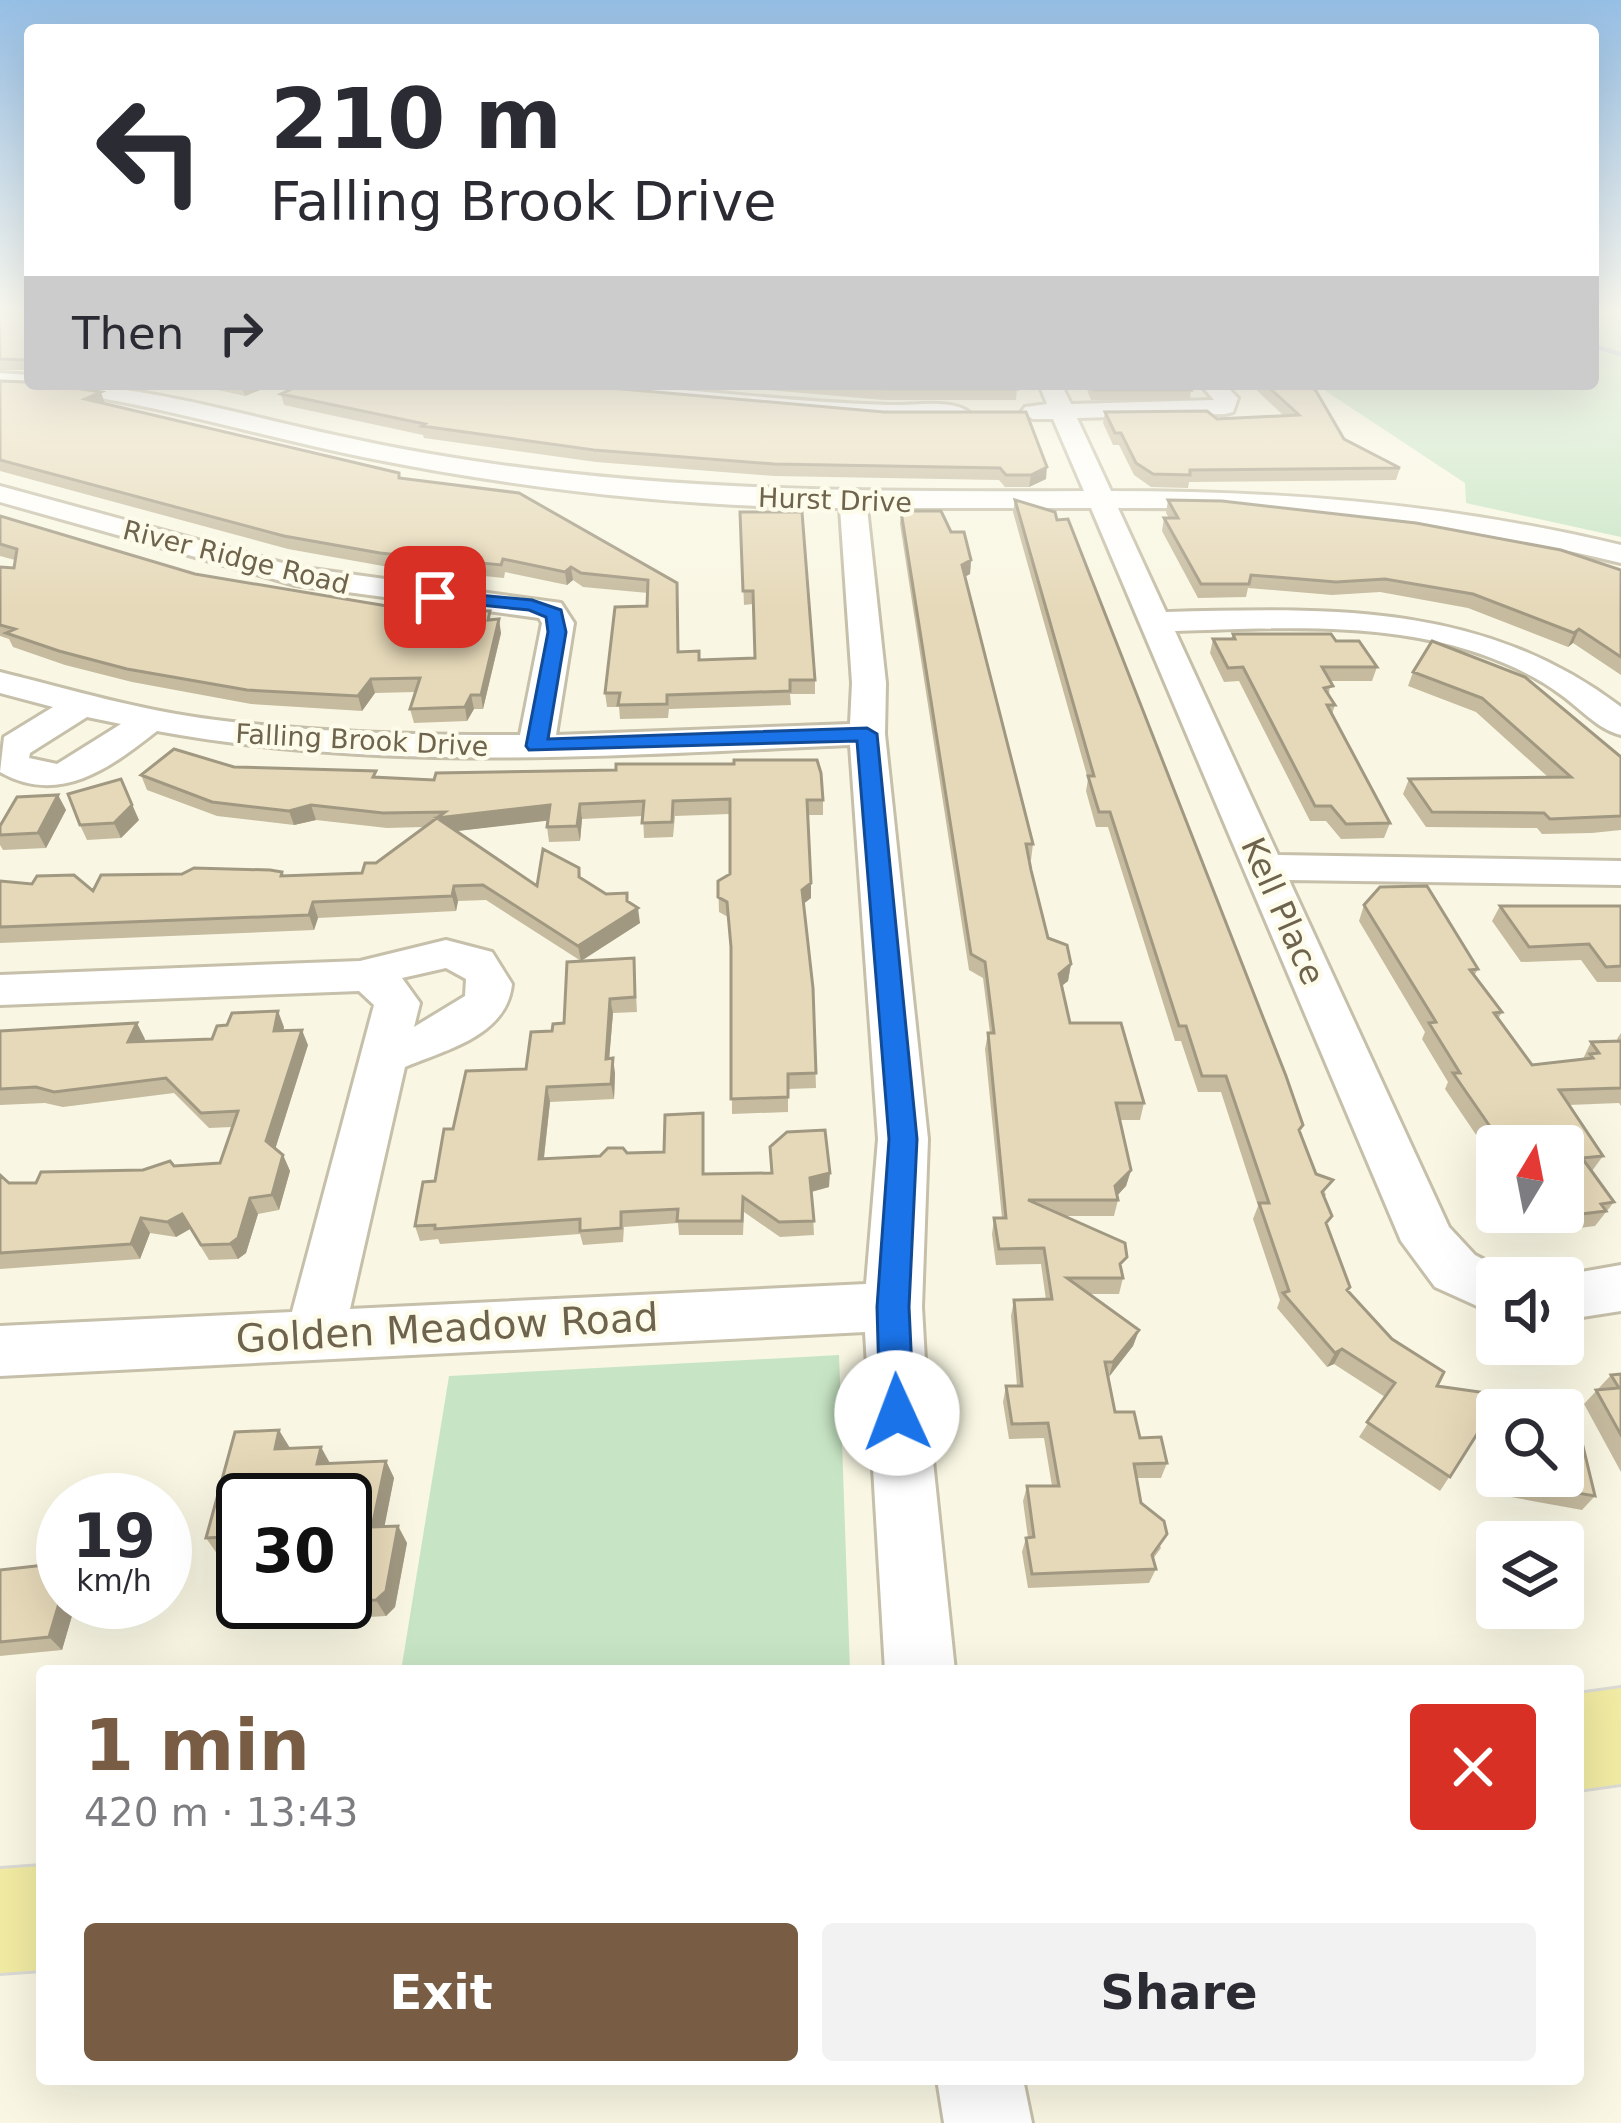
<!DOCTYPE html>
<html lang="en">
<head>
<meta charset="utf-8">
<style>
	:root { --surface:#fff; --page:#f2f2f3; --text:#2b2b33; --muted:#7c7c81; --accent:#785c43 }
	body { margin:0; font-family:"DejaVu Sans",sans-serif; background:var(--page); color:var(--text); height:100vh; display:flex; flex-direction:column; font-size:45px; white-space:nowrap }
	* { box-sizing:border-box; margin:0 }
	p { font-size:39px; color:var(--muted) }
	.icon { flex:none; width:66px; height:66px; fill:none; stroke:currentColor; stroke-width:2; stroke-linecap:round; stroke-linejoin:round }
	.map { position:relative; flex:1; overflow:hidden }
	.sheet { position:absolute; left:36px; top:1665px; width:1548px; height:420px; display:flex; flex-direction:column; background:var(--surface); border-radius:12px; box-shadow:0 12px 48px #0002 }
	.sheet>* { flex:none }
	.guide { position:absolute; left:24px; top:24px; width:1575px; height:366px; border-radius:12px; box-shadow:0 12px 48px #0002; background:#fff; color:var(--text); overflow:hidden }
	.needle { width:78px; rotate:10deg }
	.tools { position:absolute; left:1476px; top:1125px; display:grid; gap:24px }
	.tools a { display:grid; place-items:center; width:108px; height:108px; border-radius:12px; background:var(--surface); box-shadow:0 12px 48px #0002; font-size:60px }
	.speed { position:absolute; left:36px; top:1473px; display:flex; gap:24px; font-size:60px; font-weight:700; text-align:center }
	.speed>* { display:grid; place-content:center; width:156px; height:156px; border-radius:50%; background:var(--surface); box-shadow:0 12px 48px #0002; line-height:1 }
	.speed small { font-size:30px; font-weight:400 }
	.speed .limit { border:6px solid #111; border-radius:18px; background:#fff; color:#111 }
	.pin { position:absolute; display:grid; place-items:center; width:102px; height:102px; color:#fff; margin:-51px; border-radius:24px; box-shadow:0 6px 18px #0006 }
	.me { position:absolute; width:132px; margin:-66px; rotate:358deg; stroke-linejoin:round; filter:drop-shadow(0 0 9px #0008) }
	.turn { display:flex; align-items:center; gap:42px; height:252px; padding:0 48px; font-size:54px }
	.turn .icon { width:156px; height:156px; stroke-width:2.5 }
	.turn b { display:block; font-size:84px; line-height:102px }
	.then { display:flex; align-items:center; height:114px; padding:0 48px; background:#0003; gap:24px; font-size:45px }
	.round { display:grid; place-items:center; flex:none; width:126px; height:126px; border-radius:12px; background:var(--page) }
	.head { display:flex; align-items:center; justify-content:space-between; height:204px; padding:0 48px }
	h1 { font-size:72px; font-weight:600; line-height:90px; color:var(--accent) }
	.action { display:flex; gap:24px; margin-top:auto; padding:24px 48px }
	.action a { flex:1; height:138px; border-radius:12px; background:var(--accent); color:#fff; font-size:48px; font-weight:600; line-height:138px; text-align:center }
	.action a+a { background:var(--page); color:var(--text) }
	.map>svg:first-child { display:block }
	.green { fill:#c7e5c4 }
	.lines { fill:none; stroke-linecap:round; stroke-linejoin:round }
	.stream { stroke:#a2bbd1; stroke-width:4.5 }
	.minor-casing { stroke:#c6bfa9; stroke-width:6 }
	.major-casing { stroke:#dcdad4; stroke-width:6 }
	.minor { fill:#fff; fill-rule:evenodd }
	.major { fill:#f1eba3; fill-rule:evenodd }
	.wall { fill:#c6bb9f; fill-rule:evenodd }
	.shaded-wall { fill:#a19882 }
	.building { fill:#e6d9b9; stroke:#a19882; stroke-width:3 }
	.route { fill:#1a73e8; stroke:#114b97; stroke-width:3 }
	.labels { text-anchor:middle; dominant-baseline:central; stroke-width:9; stroke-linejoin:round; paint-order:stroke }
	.far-street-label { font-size:27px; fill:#6e634c; stroke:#fdfbe9 }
	.street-label { font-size:33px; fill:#6e634c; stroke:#fdfbe9 }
	.near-street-label { font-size:39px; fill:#6e634c; stroke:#fdfbe9 }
</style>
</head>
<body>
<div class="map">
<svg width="1621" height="2123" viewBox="0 0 1621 2123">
	<rect width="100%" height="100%" fill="#f9f7e3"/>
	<path class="green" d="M1593 314H1621V537L1466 503 1465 483 1315 384H1593Z
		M839 1355 850 1671H401L449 1376Z"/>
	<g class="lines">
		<path class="stream" d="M1593 346 1621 354"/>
		<g class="minor-casing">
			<path id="minor" d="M0 373 30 375V384H40L30 389 0 387Z
				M44 384C130 384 210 406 295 426 354 440 414 452 474 461 677 492 879 492 1084 491L1053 419H1033L1021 412 1025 407 1047 404 1039 384H1061L1071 404 1214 400 1200 384H1224L1238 398 1233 412 1225 414 1077 418 1111 491C1287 491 1449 504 1621 545V563C1452 522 1292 507 1118 508L1166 612C1332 608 1482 602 1621 707V735C1597 729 1580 708 1560 694 1544 682 1523 671 1504 663 1402 619 1283 628 1175 631L1278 855 1621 861V885L1289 880 1449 1227 1475 1255 1519 1278H1497V1315L1435 1287 1401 1241 1091 508H867L886 683 885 734 928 1139 922 1307 928 1413 955 1671H885L865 1332 0 1376V1326L292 1312 374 1005 359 991 0 1005V975L360 961 446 940 492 952 512 984C507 1036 445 1050 405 1067L350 1309 866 1284 878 1139 850 745C619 755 386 773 157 731 110 768 59 806 0 772L4 737 53 707 0 693V672C72 690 142 711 216 720 317 733 418 735 520 735L542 623 539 618 295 585 0 502V486L297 567 561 603 574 623 556 735 850 724 852 683 840 508C682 507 523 489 368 458 263 437 161 405 55 391ZM87 717 121 724 57 764 29 758 30 753ZM446 968 466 979 465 996 414 1027 420 1003 402 978Z
				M555 384C667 384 777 402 889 405 912 406 953 398 970 413 946 435 621 396 566 391Z
				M1621 1265V1311L1563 1320V1278H1547Z
				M937 2079H1023L1032 2123H944Z"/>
		</g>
		<g class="major-casing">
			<path id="major" d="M1621 1688V1784L1578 1790V1694Z
				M42 1866V1970L0 1973V1869Z"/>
		</g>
		<use href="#minor" class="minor"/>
		<use href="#major" class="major"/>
	</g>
	<path class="wall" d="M0 314H30V370H0Z
		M0 381 105 404 400 478 677 583 679 652 700 660 755 658 753 604 744 605 740 512 815 680V694H790L791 705 669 709 668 718 620 719 619 707H607L605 693 647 606 648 593 583 587 573 580 567 585 505 572 504 578 383 566 288 549 0 471Z
		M191 384H275L245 396Z
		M696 384H1015L1017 389 1016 400H884Z
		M1085 384H1187L1191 390 1190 400H1091Z
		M1250 384H1308L1344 439 1400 468 1396 480 1189 482 1188 488 1151 487 1134 475 1119 445H1113L1103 423 1105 412 1217 419 1284 416Z
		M281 394 884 412 1046 479 1029 487H1005L999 480 774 476 596 462 424 438 423 435 284 405Z
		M1015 500 1300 1133 1326 1195 1324 1197 1327 1227 1347 1291 1437 1386 1573 1405 1595 1496 1582 1510 1500 1495 1486 1421 1440 1491 1359 1437 1385 1397 1334 1364 1327 1367 1277 1308 1280 1300 1253 1219 1258 1206 1221 1092H1198L1181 1041H1175L1108 827H1096L1086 791 1088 779 1013 512ZM1497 1410 1563 1476H1497Z
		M1168 500 1621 570V675L1573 643 1568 647 1468 608 1380 592 1332 595 1248 588 1246 597 1198 598 1162 531 1164 518H1169L1166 513Z
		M901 511 951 532 971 560 970 574 965 577 1033 844 1031 860H1029L1048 938 1071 964 1068 981 1062 986 1070 1023 1144 1103 1140 1120H1120L1131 1170 1126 1186 1117 1196 1118 1200 1114 1216H1065L1122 1273 1123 1278 1119 1294H1089L1139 1330 1133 1346 1108 1377 1115 1412 1167 1463 1161 1478H1137L1141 1503 1161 1548 1153 1559 1156 1569 1149 1583 1028 1588 1022 1552 1026 1538H1028L1023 1501 1027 1486H1052L1044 1438 1009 1439 1003 1402 1006 1386H1017L1011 1316 1014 1300H1046L1041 1264 996 1265 992 1234 994 1218H1002L985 1049 988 1033H990L983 978 969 970 900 524Z
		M0 516 195 574 405 609 492 619 501 633 483 709H474L467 721 414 723 410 709 416 692 375 693 362 711 251 704 132 682 65 665 13 647 9 639 0 636V567L14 568 15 560 0 556Z
		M1233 634 1336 641 1377 667 1372 681H1330L1329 696 1335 705 1332 714 1390 823 1384 838 1341 839 1326 821H1310L1239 681 1224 682 1210 653 1213 639H1231Z
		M1432 641 1621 757V830L1592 833 1542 834 1537 828 1426 827 1403 794 1409 779 1548 777 1476 712 1408 686 1413 672Z
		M234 767 378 777 823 800V815H808L811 898 803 904 813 988 816 1088 788 1089V1112L732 1114 731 953 728 917 719 912 718 881 730 874V814L675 816 673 837 644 838 643 816 582 819 580 841 549 842 547 827 548 820 456 831 537 886 579 868 581 878 606 894 628 902 640 923 581 961 486 900 458 901 456 911 318 918 314 930 0 943V881L93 891 282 872 284 875 362 873 424 827 387 828 316 820 294 825 217 816 147 790 141 775Z
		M58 795 66 810 46 848 3 850 0 845V826Z
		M139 820 121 838 87 840 80 825Z
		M1364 905 1478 969 1474 976 1502 1012 1498 1019 1532 1065 1583 1059 1591 1042 1619 1041 1617 1039 1621 1033V1106L1619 1103 1569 1105 1603 1156 1592 1171 1614 1202 1595 1226 1539 1233 1528 1218 1513 1219 1508 1212H1563L1497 1146V1184L1480 1158 1485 1148 1445 1089 1448 1082 1422 1039 1425 1032 1359 921Z
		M1500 906H1621V982H1597L1581 960 1521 962 1492 921Z
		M634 958 637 1012 613 1013 609 1059 615 1073 614 1099 550 1102 544 1159 664 1152 704 1128V1174L829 1187 812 1192 814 1235 780 1237 744 1212 743 1235H679L678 1223 624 1227 623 1242 583 1245 580 1234 440 1244 438 1239 420 1241 415 1226 435 1181 453 1129 526 1069 552 1031 564 1023Z
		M284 1027 283 1031 308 1045 275 1149 283 1155 290 1171 279 1210 258 1214 246 1253 238 1259 209 1260 190 1229 176 1237 150 1233 140 1259 0 1269V1175L9 1183H36L174 1166 220 1163 232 1127 209 1128 174 1093 63 1107 45 1103 0 1105V1031L145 1039 144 1042 212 1039Z
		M1621 1374V1472L1584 1404 1611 1375Z
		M289 1448 330 1464 386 1461 394 1478 384 1527 398 1526 407 1543 395 1607 386 1616 339 1619 324 1602H345V1500H243V1564L236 1554 218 1555 206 1538Z
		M0 1570 63 1602H76L62 1650 0 1656Z"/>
	<path class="shaded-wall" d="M243 384H275L245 396 241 385Z
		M101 392 105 404 85 399Z
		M1047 467 1046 479 1029 487 1031 475Z
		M971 560 970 574 960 579 962 565Z
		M571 567 573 580 567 585 565 572Z
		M499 619 501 633 483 709 481 695Z
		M1579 629 1573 643 1568 647 1574 633Z
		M371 679 375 693 362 711 358 696Z
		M471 695 474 709 467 721 465 707Z
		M121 779 139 820 121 838 114 823Z
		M58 795 66 810 46 848 38 833Z
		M580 804 582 819 580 841 577 826Z
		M311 805 316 820 294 825 289 811Z
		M550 805 553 820 440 833 437 818Z
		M811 883V898L802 905V890Z
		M454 886 458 901 456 911 452 896Z
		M313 902 318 918 314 930 309 915Z
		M638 908 640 923 581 961 578 946Z
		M1071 964 1068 981 1056 990 1059 974Z
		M610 999 613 1013 608 1073 606 1059Z
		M278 1011 284 1027 280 1047 274 1031Z
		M137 1023 145 1039 136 1058 128 1042Z
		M302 1030 308 1045 273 1156 266 1141Z
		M613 1058 615 1073 614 1099 611 1084Z
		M547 1087 550 1102 542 1173 539 1159Z
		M283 1155 290 1171 279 1210 272 1195Z
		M1131 1170 1126 1186 1111 1202 1115 1186Z
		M830 1173 829 1187 810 1192V1178Z
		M250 1198 258 1214 246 1253 238 1259 230 1244Z
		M182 1214 190 1229 176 1237 167 1222Z
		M141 1218 150 1233 140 1259 131 1244Z
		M1139 1330 1133 1346 1109 1377 1113 1362Z
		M1342 1349 1334 1364 1327 1367 1335 1353Z
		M279 1430 290 1448 275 1449Z
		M321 1447 331 1465 317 1464Z
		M386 1461 394 1478 381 1544 372 1527Z
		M398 1526 407 1543 395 1607 386 1616 376 1600Z
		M63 1590V1602H76L62 1650 49 1637Z"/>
	<path class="building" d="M0 314H30V368L26 360 0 359Z
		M30 380V384H49L101 392 85 399 399 473V478L519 493 677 583 678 652 699 651V660L755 658 753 591H743L740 512H802L815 680H790V691L667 695V704L618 705 620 693H605L615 607 647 606 648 580 581 573 571 567 565 572 503 559 501 565 380 553 284 536 0 460V381L25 382Z
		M303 384H564L884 412H1026L1047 467 1031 475H1006L1000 468 774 464 594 450 422 426 425 424 281 394Z
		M823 384H1015L1017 389H885Z
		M1089 384H1187L1191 390H1093Z
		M1265 384H1308L1316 391 1344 439 1400 468 1190 470V475L1153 474 1136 463 1121 433H1115L1105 412 1207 411 1217 419 1299 415Z
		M1015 500 1055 512 1057 520 1068 519 1286 1076 1303 1125 1299 1130 1316 1174 1333 1180 1322 1192 1332 1216 1326 1223 1350 1287 1347 1290 1392 1339 1444 1372 1437 1386 1573 1405 1595 1496 1511 1482 1510 1476H1563V1410H1497L1496 1404 1450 1477 1367 1422 1395 1383 1342 1349 1335 1353 1283 1293 1289 1291 1259 1203H1269L1226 1076H1202L1186 1026H1179L1110 812H1099L1088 776H1094Z
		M1168 500 1222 501 1416 523 1561 550 1621 570V657L1579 629 1574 633 1473 594 1385 579 1336 582 1251 575 1249 584H1201L1164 518H1178Z
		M901 511H941L951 532H964L971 560 962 565 1033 844H1026L1031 870 1048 938 1067 945 1071 964 1059 974 1070 1023H1121L1144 1103H1116L1131 1170 1115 1186 1118 1200H1028L1125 1243 1127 1257 1120 1264 1123 1278H1067L1139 1330 1113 1362H1105L1115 1412H1134L1140 1438 1161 1437 1167 1463 1134 1464 1141 1503 1164 1521 1167 1534 1152 1555 1156 1569 1032 1574 1026 1538 1034 1537 1027 1486H1059L1048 1423 1012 1424 1006 1386H1022L1014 1300 1052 1299 1044 1248 999 1249 994 1218H1006L988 1033H994L985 962 971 954Z
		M0 516 195 574 405 609 490 611 488 620 499 619 481 695H471L465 707 410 709 420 678 371 679 358 696 247 690 127 669 59 651 6 633 15 629 0 625V567L14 568 17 549 0 544Z
		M1233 634H1331L1336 641H1359L1377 667H1322L1333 686 1324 688 1335 705H1327L1390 823 1346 824 1331 806H1315L1243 667 1228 668 1213 639H1235Z
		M1432 641 1525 677 1621 757V816L1550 819 1544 813 1432 812 1409 779 1571 777 1482 698 1413 672Z
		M174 749 234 767 376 771 373 777 434 780 436 773 616 770V764H734V760H817L821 773 823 800H807L811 883 802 890 813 988 816 1073 788 1074V1097L731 1099V947L727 902 718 897V881L730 874V799L673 801 672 822 642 823 644 801 580 804 577 826 547 827 550 805 437 818 537 886 543 849 579 868V877L606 894 627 893V901L638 908 578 946 483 885 454 886 452 896 313 902 309 915 0 927V881L32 884 37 876 74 875 93 891 101 875 182 874 194 868 270 870 282 872 281 876 362 873 365 863H376L445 812 383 813 311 805 289 811 212 802 141 775Z
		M121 779 132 805 114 823 80 825 68 794Z
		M58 795 38 833 0 835V826L17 797Z
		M1427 886 1478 969 1470 970 1502 1012 1494 1013 1532 1065 1593 1058 1590 1054 1599 1053 1591 1042 1621 1041V1088L1559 1090 1603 1156 1582 1158 1614 1202 1601 1204 1606 1211 1548 1218 1545 1212H1563V1146H1497V1155L1489 1142 1500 1141 1453 1073H1460L1429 1023 1436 1022 1364 905 1380 887Z
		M1500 906H1621V966L1606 967 1589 944 1529 947Z
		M634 958 635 997 610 999 606 1059 613 1058 611 1084 547 1087 539 1159 600 1156 608 1148H623L627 1153 664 1152 665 1115 703 1113V1174L772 1173 770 1147 787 1132 825 1130 830 1173 810 1178 814 1221 779 1222 743 1197 742 1221H677L678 1209 621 1212V1228L580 1231V1219L435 1229V1225L415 1226 423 1182 435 1181 444 1129H453L466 1071 526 1069 531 1032 552 1031 553 1024 564 1023 567 962Z
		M278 1011 274 1031 302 1030 266 1141 283 1155 272 1195 250 1198 238 1238 230 1244 201 1245 182 1214 167 1222 141 1218 131 1244 0 1253V1175L9 1183H36L41 1172 143 1170 170 1161 174 1166 220 1163 238 1111 201 1113 166 1078 54 1092 36 1087 0 1089V1031L137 1023 128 1042 212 1039 217 1026 227 1025 232 1013Z
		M1621 1374V1435L1596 1390 1619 1388 1611 1375Z
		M279 1430 275 1449 321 1447 317 1464 386 1461 372 1527 398 1526 386 1591 376 1600 329 1603 328 1602H345V1500H243V1548L232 1549 225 1537 206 1538 235 1432Z
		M63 1563V1590L49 1637 0 1642V1570Z"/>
	<linearGradient id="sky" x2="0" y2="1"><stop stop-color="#96bfe5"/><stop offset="0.51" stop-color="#fcfbf2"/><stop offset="1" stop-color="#fcfbf2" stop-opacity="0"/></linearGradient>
	<rect width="1621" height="611" fill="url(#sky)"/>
	<path class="route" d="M435 591 532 600 561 610 566 632 548 739 867 728 877 734 917 1139 909 1307 914 1413 909 1424 897 1429 885 1424 880 1413 877 1307 889 1139 857 741 529 750 526 746 548 632 546 617 529 610 429 600V593Z"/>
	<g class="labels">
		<g class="far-street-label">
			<text transform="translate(835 500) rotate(2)">Hurst Drive</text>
			<text transform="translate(236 557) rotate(14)">River Ridge Road</text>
			<text transform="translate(362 740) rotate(3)">Falling Brook Drive</text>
		</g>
		<g class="street-label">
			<text transform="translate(1283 911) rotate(66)">Kell Place</text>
		</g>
		<g class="near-street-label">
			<text transform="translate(447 1328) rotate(-3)">Golden Meadow Road</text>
		</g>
	</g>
</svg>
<div class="tools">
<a><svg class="needle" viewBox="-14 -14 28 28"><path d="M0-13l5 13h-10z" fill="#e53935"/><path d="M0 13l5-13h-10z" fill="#7c7c81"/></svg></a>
<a><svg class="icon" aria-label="sound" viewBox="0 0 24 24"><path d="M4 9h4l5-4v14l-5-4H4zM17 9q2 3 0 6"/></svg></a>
<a><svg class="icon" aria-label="search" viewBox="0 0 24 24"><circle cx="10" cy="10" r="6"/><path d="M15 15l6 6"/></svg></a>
<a><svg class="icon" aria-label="layers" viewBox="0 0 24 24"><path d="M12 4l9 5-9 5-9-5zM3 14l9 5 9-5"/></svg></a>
</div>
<div class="speed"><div>19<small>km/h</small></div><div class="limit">30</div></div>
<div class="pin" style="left:435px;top:597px;background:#d93025"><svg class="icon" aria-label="arrive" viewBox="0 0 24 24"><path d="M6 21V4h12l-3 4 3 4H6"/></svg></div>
<svg class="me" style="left:897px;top:1413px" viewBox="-20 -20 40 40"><circle r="19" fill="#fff"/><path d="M0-13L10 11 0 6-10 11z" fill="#1a73e8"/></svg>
<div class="guide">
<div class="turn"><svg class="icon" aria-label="left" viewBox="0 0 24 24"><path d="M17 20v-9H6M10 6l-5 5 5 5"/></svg><div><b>210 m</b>Falling Brook Drive</div></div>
<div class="then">Then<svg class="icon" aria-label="right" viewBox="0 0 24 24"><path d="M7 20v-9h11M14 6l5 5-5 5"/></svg></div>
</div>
<section class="sheet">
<div class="head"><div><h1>1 min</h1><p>420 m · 13:43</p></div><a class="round" style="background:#d93025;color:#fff"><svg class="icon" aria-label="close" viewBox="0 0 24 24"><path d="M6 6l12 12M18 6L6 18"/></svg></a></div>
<div class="action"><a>Exit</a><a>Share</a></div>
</section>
</div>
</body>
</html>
